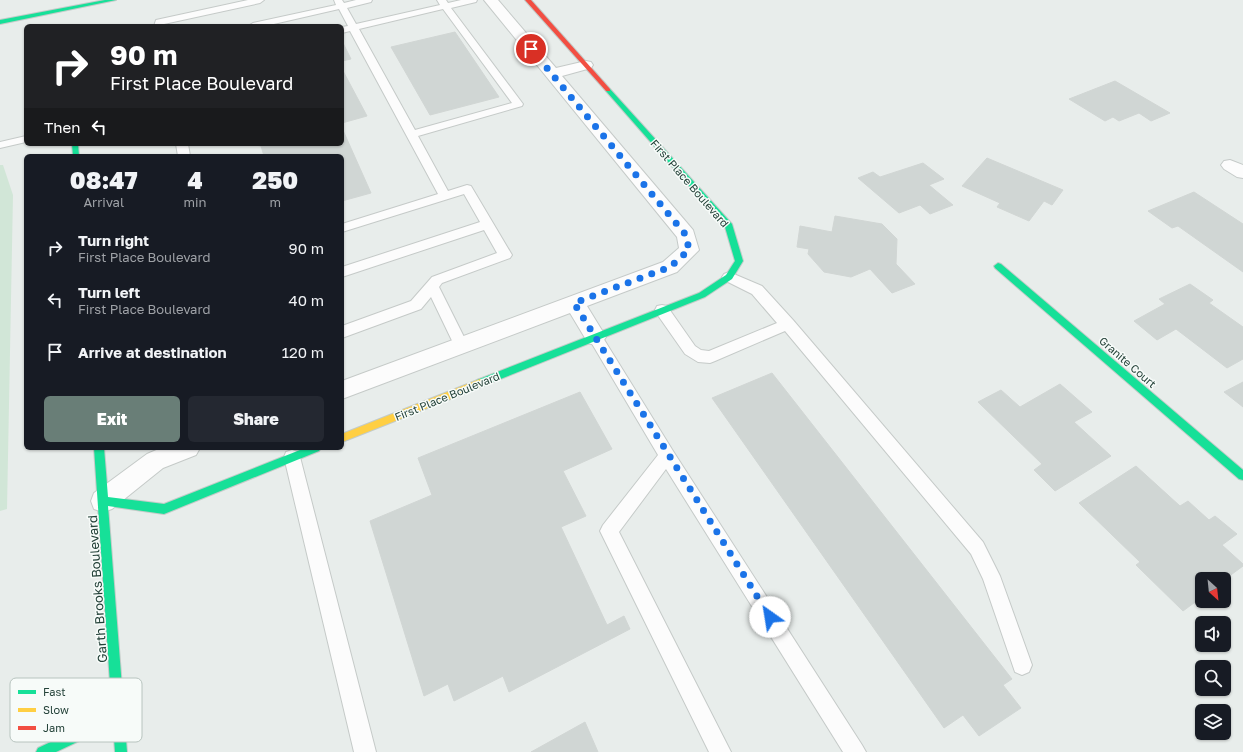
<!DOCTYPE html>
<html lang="en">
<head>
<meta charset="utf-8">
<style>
	:root { --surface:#171b24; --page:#242831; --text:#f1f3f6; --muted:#9ea1a6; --accent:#697e77 }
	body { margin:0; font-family:"Golos Text",sans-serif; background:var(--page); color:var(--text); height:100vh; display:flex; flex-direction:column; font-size:15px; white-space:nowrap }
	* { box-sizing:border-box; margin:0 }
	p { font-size:13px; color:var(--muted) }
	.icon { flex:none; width:22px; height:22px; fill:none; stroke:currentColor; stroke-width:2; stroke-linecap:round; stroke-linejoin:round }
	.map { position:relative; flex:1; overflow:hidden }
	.drawer { position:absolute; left:24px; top:154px; width:320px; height:296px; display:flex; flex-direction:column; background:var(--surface); border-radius:6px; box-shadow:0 1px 3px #0004 }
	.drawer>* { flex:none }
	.banner { position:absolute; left:24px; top:24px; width:320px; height:122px; border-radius:6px; box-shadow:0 1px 3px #0004; background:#202124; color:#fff; overflow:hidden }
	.needle { width:26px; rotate:153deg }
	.fabs { position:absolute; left:1195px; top:572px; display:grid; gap:8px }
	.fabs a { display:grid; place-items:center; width:36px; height:36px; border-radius:6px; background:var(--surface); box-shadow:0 1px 3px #0004; font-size:20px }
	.pin { position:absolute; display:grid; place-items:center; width:34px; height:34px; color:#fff; margin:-17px; border:2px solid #fff; border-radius:50%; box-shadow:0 1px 4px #0007 }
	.me { position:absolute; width:44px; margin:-22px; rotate:328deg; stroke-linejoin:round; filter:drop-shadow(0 0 3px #0008) }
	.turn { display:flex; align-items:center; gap:14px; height:84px; padding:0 20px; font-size:18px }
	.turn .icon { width:52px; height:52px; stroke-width:2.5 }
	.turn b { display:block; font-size:28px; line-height:34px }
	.then { display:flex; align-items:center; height:38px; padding:0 20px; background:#0003; gap:8px; font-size:15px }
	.eta { display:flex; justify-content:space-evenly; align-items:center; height:68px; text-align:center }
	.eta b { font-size:24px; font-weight:800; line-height:28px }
	.primary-button { display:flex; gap:8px; margin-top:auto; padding:8px 20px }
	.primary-button a { flex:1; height:46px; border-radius:6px; background:var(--accent); color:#fff; font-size:16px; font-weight:800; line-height:46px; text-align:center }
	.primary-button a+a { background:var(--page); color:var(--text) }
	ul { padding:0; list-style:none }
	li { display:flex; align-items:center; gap:12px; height:52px; padding:0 20px }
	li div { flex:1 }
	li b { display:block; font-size:15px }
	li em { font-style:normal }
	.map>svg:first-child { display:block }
	.green { fill:#d1e6d7 }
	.building { fill:#d0d6d4; stroke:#d1d6d4 }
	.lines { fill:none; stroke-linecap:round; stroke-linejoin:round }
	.lane-casing { stroke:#c5cac8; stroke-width:2 }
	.street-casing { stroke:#c5cac8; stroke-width:2 }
	.fast-casing { stroke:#c3cbc8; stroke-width:2 }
	.slow-casing { stroke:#c3cbc8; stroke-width:2 }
	.jam-casing { stroke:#c3cbc8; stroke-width:2 }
	.lane { fill:#fcfcfc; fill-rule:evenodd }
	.street { fill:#fcfcfc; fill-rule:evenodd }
	.fast { fill:#16e098; fill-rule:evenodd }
	.slow { fill:#ffcf43; fill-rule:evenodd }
	.jam { fill:#f24e42; fill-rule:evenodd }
	.route { stroke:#1a73e8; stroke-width:7; stroke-dasharray:0 12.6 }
	.labels { text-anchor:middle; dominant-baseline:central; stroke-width:3; stroke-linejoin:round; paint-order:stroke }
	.street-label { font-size:11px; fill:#244239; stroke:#f7fbf9 }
	.near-street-label { font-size:13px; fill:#244239; stroke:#f7fbf9 }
	.key { fill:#f7fbf9; stroke:#b8c4bf; stroke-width:1 }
	.key-label { font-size:11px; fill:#244239 }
</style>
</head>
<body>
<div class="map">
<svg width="1243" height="752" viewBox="0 0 1243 752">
	<rect width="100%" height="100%" fill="#e8edeb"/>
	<path class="green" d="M0 165H3L13 195 7 509 0 511Z"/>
	<path class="building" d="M455 32 499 97 430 115 391 47Z
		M342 41 351 59 342 61Z
		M342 69 367 116 342 123Z
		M1115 81 1170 113 1151 121 1139 113 1119 121 1113 117 1105 121 1069 99Z
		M342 128 371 193 342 201V156H264L261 146 250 144H342Z
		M987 158 1063 190 1052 205 1044 201 1029 221 997 207 1000 203 962 186Z
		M923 163 944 179 929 185 953 205 930 214 920 205 899 213 858 178 873 172 880 177Z
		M1194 192 1243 224V272L1178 226 1172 228 1148 211Z
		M835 216 882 224 897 239 896 264 915 284 892 293 870 269 851 277 824 272 808 254 809 249 797 247 800 226 832 232Z
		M1190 284 1213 300 1209 303 1243 327V359L1227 368 1176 329 1157 340 1134 321 1165 304 1159 299Z
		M772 373 1012 679 1003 685 1021 708 979 736 963 715 944 728 712 398Z
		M1243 382V407L1224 392Z
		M1060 384 1092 412 1074 422 1111 456 1055 491 1034 470 1042 464 978 402 1001 390 1020 407Z
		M580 392 612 449 563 471 586 516 561 527 607 625 624 616 630 629 509 692 503 676 454 701 448 684 424 696 370 521 432 495 418 458Z
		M1136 466 1180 506 1188 501 1209 520 1215 516 1237 534 1222 545 1243 564V566L1224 580V579H1202V597L1183 611 1136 565 1140 562 1079 503Z
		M585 722 598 752H531Z"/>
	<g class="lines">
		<g class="lane-casing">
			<path id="lane" d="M248 0H264L260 3 164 24V26H154L156 20Z
				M334 0H342L344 3 356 0H372L371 2 347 8 356 24 440 5 437 0H446L448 3 461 0H477L476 2 451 8 523 104 522 106 418 136 448 191 467 185 471 186 512 255 510 258 442 283 439 287 468 345 466 349 461 351 456 349 431 297 421 309 342 338V326L411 301 432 277 497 253 484 230 342 277V267L480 222 464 194 342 232V224L438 194 350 31 342 33V27L348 26 339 9 265 26H248L253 23 336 5ZM443 9 512 103 415 130 359 29Z
				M26 136V142L0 148V142Z
				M176 144H188L190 156H178Z
				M729 272 762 286 793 320 983 542 1000 576 1032 665 1029 672 1022 675 1015 672 983 579 971 554 785 331 715 361 710 363 698 362 685 354 657 314 655 310 657 306 662 305 667 306 695 346 701 350 709 351 777 323 752 294 724 280 722 277 724 274Z
				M595 331 600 333 673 451 862 745 866 752H843L666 469 619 532 731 752H709L600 531 603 525 658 455 588 337 590 333Z
				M292 450 298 452 300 457 376 752H354L284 457 286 452Z"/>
		</g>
		<g class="street-casing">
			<path id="street" d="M484 0H498L556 68 586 61 591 62 593 65 591 68 562 76 693 230 699 250 677 272 587 306 606 337 602 343 595 345 588 343 570 313 342 399V381L663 262 679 248 677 237Z
				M1230 160 1243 165V178L1237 177 1224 169 1221 165 1224 161Z
				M161 448H200L196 455 163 468 112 509 103 512 94 509 91 501 94 493 147 454Z"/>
		</g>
		<g class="fast-casing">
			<path id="fast" d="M105 0H116L0 24V20Z
				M606 89H610L732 224 743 261 732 279 705 297 483 386H477L475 383 477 380 699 293 726 275 735 261 725 227 606 91Z
				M72 144H78L79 156H73Z
				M998 263 1001 264 1243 470V480L1239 479 995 268 994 266Z
				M94 448H104L108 497 164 504 305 448H321L319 451 164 514 108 506 127 752H115L113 725 56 752H36L38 748 112 713Z"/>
		</g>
		<g class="slow-casing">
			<path id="slow" d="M480 379 483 380 485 383 483 386 342 442V434Z"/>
		</g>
		<g class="jam-casing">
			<path id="jam" d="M525 0H531L610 89V91H606Z"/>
		</g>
		<use href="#lane" class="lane"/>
		<use href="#street" class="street"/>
		<use href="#fast" class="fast"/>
		<use href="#slow" class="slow"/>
		<use href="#jam" class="jam"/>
	</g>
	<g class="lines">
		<path class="route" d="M531 49 686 235 689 250 670 267 574 303 770 617"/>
	</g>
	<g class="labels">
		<g class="street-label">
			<text transform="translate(690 183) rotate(49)">First Place Boulevard</text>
			<text transform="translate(1128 362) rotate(41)">Granite Court</text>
			<text transform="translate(447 396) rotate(-22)">First Place Boulevard</text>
		</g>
		<g class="near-street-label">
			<text transform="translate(97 589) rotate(-94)">Garth Brooks Boulevard</text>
		</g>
	</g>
	<rect x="10" y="678" width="132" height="64" rx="6" class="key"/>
	<rect x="18" y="690" width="18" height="4" fill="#16e098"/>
	<rect x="18" y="708" width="18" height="4" fill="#ffcf43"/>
	<rect x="18" y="726" width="18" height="4" fill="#f24e42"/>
	<g class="key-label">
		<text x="43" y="696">Fast</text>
		<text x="43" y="714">Slow</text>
		<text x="43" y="732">Jam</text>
	</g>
</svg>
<div class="fabs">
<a><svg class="needle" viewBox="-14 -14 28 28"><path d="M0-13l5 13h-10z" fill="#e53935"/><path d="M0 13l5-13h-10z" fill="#9ea1a6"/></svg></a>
<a><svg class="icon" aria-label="sound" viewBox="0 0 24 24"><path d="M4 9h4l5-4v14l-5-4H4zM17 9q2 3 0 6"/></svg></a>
<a><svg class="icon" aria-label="search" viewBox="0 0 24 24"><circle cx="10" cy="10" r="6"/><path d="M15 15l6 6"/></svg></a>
<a><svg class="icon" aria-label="layers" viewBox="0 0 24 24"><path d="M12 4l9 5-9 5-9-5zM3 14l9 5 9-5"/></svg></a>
</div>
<div class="pin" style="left:531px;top:49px;background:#d93025"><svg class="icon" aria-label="arrive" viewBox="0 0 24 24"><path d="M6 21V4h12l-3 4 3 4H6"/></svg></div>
<svg class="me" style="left:770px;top:617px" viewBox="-20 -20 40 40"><circle r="19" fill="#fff"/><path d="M0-13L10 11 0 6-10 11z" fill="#1a73e8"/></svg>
<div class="banner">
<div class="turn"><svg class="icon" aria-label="right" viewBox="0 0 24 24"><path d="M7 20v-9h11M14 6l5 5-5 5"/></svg><div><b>90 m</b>First Place Boulevard</div></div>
<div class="then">Then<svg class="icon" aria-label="left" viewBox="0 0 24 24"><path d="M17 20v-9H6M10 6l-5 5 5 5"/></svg></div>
</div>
<section class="drawer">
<div class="eta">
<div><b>08:47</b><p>Arrival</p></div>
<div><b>4</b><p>min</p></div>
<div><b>250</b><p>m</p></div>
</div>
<ul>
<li><svg class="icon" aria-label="right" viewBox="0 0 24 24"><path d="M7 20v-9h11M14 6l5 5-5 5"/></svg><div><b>Turn right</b><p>First Place Boulevard</p></div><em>90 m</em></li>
<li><svg class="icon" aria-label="left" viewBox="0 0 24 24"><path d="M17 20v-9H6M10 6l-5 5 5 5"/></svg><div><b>Turn left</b><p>First Place Boulevard</p></div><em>40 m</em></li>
<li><svg class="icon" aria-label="arrive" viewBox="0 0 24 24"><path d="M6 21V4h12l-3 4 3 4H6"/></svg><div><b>Arrive at destination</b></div><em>120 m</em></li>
</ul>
<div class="primary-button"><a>Exit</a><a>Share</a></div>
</section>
</div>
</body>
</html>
